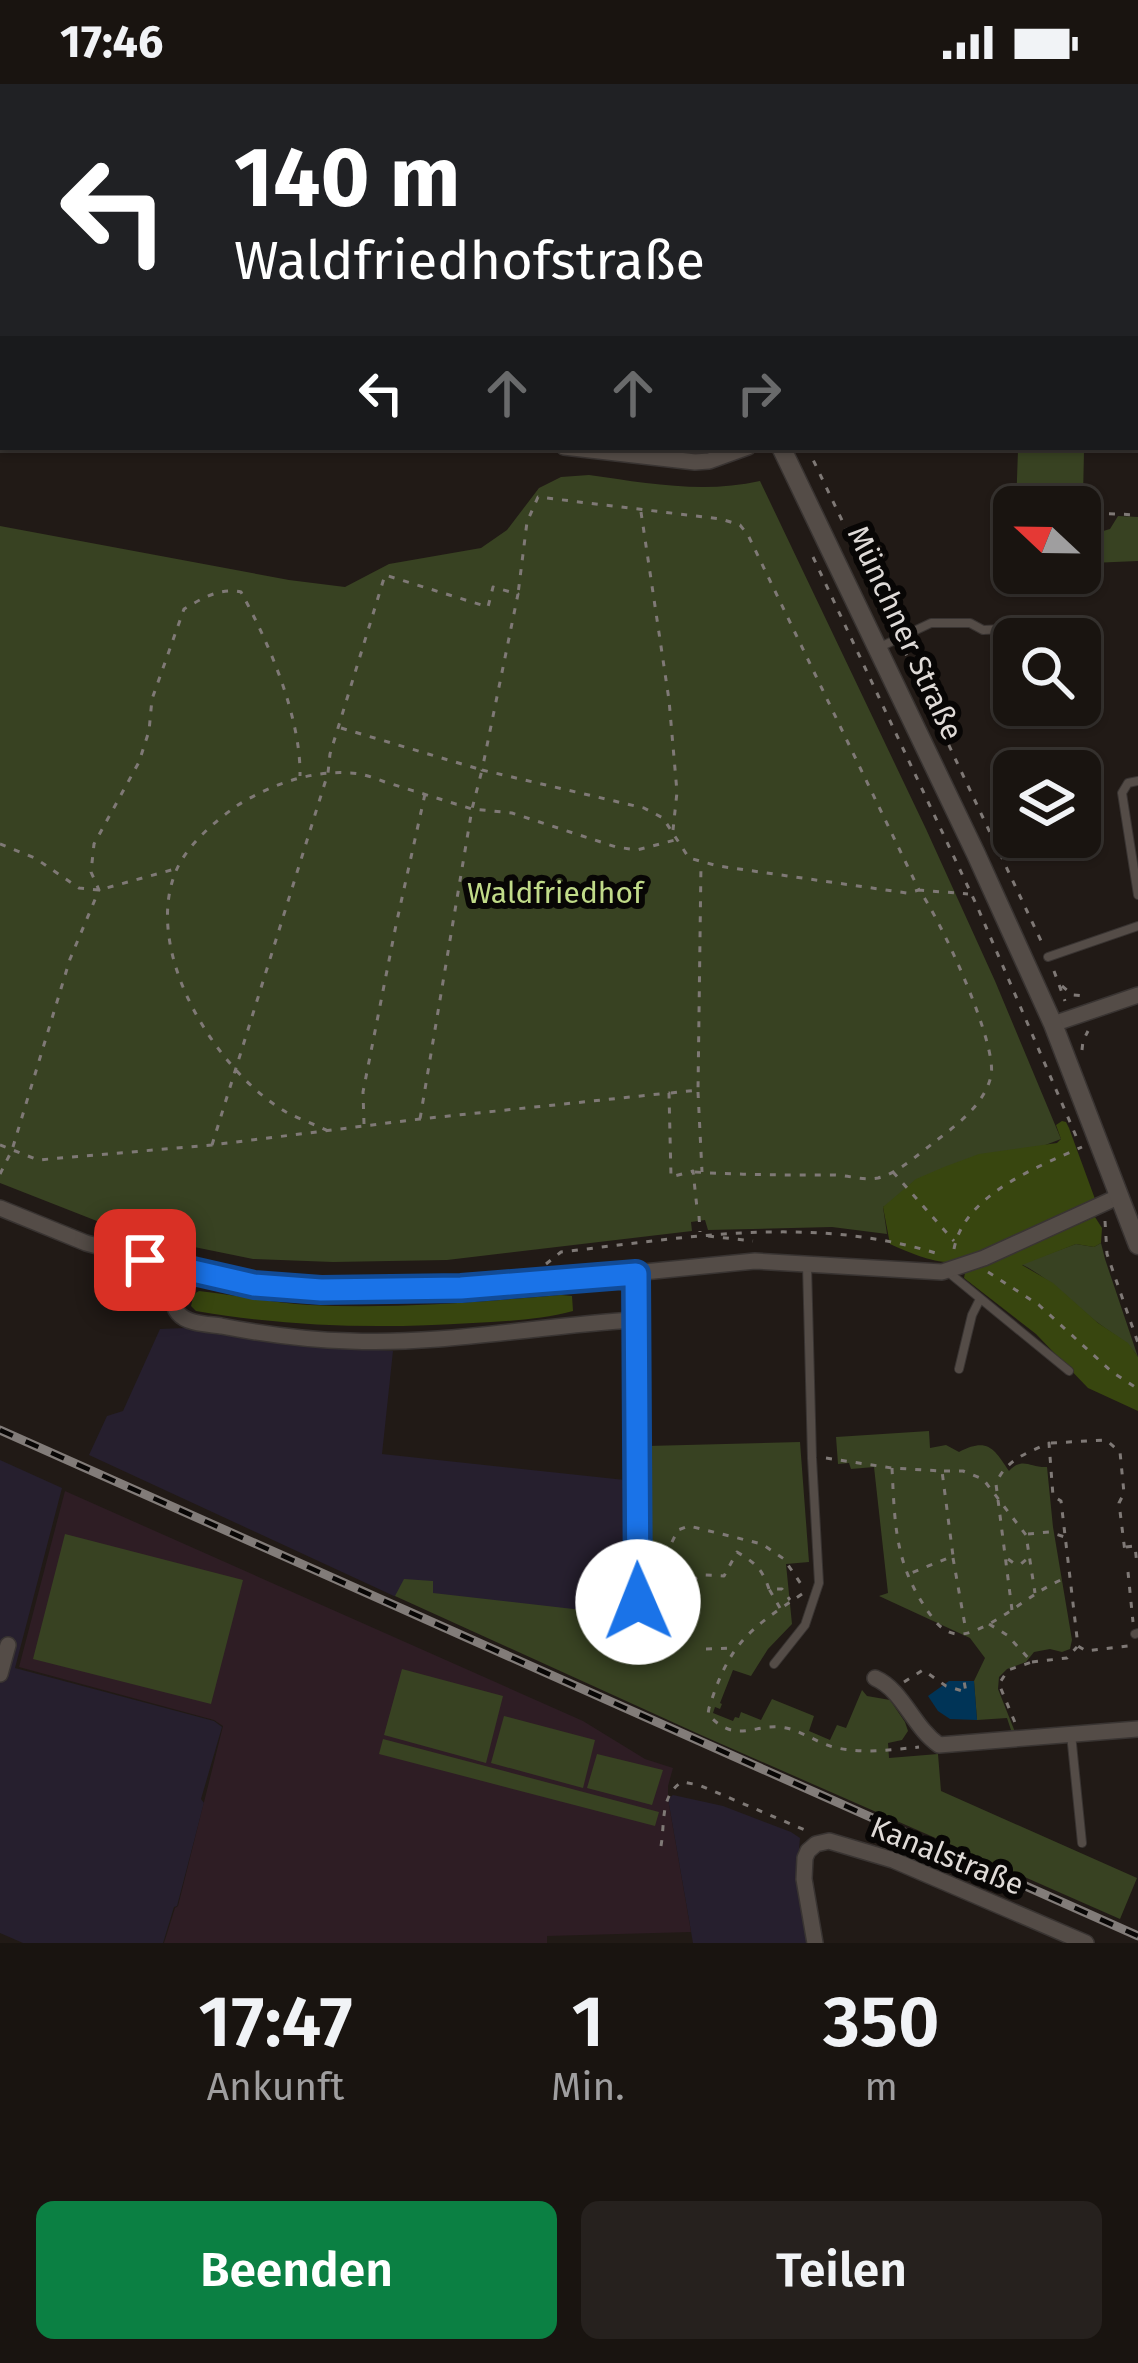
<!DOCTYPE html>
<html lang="de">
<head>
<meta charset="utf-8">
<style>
	:root { --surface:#191410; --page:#26211e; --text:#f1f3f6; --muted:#9f9e9f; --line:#373330; --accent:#0b8043 }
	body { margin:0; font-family:"Fira Sans",sans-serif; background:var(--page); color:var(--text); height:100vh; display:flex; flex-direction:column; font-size:45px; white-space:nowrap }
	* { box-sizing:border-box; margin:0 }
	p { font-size:39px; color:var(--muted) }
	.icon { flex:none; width:66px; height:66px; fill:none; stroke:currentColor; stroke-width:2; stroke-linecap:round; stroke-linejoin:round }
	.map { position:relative; height:1859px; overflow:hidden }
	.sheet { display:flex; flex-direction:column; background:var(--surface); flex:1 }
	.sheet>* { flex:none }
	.hud { position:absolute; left:0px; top:0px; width:1140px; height:366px; box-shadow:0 3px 9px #0004,0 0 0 3px var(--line); background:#202124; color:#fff; overflow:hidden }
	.needle { width:78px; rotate:292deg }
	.fabs { position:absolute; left:993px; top:402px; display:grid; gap:24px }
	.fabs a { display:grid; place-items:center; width:108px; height:108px; border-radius:18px; background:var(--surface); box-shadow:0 3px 9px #0004,0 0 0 3px var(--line); font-size:60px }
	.pin { position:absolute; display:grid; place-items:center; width:102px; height:102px; color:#fff; margin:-51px; border-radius:24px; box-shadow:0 6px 18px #0006 }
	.me { position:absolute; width:132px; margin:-66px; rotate:359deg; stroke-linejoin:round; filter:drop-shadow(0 0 9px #0008) }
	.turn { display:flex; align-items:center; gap:42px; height:252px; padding:0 36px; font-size:54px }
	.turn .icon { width:156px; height:156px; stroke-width:2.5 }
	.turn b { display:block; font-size:84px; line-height:102px }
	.lanes { display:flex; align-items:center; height:114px; padding:0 36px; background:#0003; justify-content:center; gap:60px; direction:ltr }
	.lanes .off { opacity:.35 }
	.eta { display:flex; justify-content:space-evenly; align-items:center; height:204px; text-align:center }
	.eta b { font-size:72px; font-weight:600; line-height:84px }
	.cta { display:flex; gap:24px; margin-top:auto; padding:24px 36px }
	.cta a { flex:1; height:138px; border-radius:18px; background:var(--accent); color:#fff; font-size:48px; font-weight:600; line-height:138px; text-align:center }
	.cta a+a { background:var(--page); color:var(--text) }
	.status { display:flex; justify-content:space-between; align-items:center; height:84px; padding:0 60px; background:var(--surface); direction:ltr }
	.status svg { height:33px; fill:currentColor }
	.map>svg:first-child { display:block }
	.commercial { fill:#261f2e }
	.education { fill:#2e1d24 }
	.green { fill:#384222 }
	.forest { fill:#38460f }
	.water { fill:#003457 }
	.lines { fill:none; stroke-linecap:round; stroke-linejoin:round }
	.service-casing { stroke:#393432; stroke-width:10 }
	.minor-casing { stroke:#393432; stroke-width:18 }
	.tertiary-casing { stroke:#393432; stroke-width:21 }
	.path { stroke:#7f7976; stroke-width:3; stroke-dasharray:6 9; stroke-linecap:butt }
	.service { stroke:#544c47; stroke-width:8 }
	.minor { stroke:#544c47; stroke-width:15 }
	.tertiary { stroke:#544c47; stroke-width:18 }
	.rail-casing { stroke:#827c79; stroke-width:9 }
	.rail { stroke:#080605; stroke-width:4.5; stroke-dasharray:14; stroke-linecap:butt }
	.route-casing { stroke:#114b97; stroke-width:30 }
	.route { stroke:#1a73e8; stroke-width:21 }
	.labels { text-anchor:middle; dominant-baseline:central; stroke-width:12; stroke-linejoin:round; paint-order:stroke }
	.street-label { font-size:30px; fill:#dfdad7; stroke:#080605 }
	.park-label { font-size:30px; fill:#c1db89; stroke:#080605 }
</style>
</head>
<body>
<div class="status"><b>17:46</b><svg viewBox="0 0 49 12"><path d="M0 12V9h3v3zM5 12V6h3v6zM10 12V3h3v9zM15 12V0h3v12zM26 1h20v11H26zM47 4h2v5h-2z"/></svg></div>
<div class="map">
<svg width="1138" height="1859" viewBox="0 0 1138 1859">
	<rect width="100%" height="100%" fill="#211a16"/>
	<path class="commercial" d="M185 1244 267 1258 393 1267 382 1370 625 1396 622 1539 523 1537 394 1512 89 1371 107 1332 123 1327 160 1245Z
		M0 1376 62 1404 15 1584 214 1637 222 1643 201 1715 204 1719 177 1822 174 1823 163 1859H23L0 1849Z
		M673 1711 723 1722 791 1748 800 1754 797 1789 808 1859H693L668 1715Z"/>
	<path class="education" d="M65 1407 583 1637 645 1675 673 1684 668 1702V1715L691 1848 547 1852V1859H164L175 1824 178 1822 223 1642 214 1636 19 1583Z"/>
	<path class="green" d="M1018 366 1084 367 1082 460 1080 423H1016Z
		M589 391C646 399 703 410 760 397L926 745 995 897 1061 1055 883 1123 887 1150 832 1143 708 1146 705 1136 691 1138 692 1147 447 1176 333 1178 253 1175 155 1155 102 1139 0 1099V442L289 496 345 503 389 480 481 464 507 446 539 404 561 393Z
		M1118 432 1138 433V477L1091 479 1093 450 1110 445Z
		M1101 1159 1105 1175 1138 1273C1125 1254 1110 1249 1093 1235 1069 1215 1049 1194 1021 1180L1076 1160 1094 1163Z
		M929 1347 930 1364 946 1361 959 1368C988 1353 994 1365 1009 1387 1023 1372 1030 1384 1047 1383L1053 1443 1072 1556 1070 1565 1062 1568 1050 1565 1034 1568 1026 1578 1007 1585 999 1593 998 1605 1015 1648 1012 1649 1007 1634 977 1636 974 1597 985 1574 970 1554 879 1512 888 1509 874 1383 851 1385 849 1379 838 1380 836 1353Z
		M800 1358 809 1478 786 1480 792 1540 768 1565 751 1592 733 1586 720 1619 722 1620 720 1625 715 1623 713 1629 733 1637 735 1633 739 1634 741 1628 761 1636 772 1615 814 1632 809 1647 830 1656 837 1641 846 1644 862 1606 867 1612 890 1616 905 1638 908 1647 902 1656 888 1659 889 1674 938 1670 941 1707 1137 1794 1120 1835 701 1651 395 1512 404 1495 433 1497V1509L617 1530 624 1477 630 1479 632 1524 641 1525 649 1502 647 1362Z
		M65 1450 243 1496 211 1620 33 1575Z
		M402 1585 503 1612 486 1679 384 1651Z
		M504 1632 595 1656 583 1704 491 1679Z
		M383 1655 659 1728 655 1742 379 1670Z
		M597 1670 663 1686 652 1721 587 1704Z"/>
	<path class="forest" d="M1062 1037 1066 1038 1069 1044 1095 1115 955 1178C935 1180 908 1168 890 1160L883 1123 916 1095 944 1083 979 1070 1057 1059 1061 1055 1056 1041Z
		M1095 1133 1102 1144 1101 1159 1094 1163 1076 1160 1022 1181 1053 1199 1098 1239 1128 1259 1138 1273V1327L1088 1304 1036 1250 964 1194 965 1189Z
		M199 1207C236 1211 273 1219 310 1221 394 1225 478 1218 561 1211L572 1212 573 1227C541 1236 506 1237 473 1239 379 1245 288 1243 196 1227L191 1222 194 1210Z"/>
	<path class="water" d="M949 1597H974L977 1636 950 1635 938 1627 928 1612Z"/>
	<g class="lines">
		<g class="service-casing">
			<path id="service" d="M641 0 643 3
				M373 3 374 0
				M839 3 840 0
				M0 164H3
				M0 247 3 248
				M880 563 931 539H970L983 546 1068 542
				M1138 697 1128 699 1122 709 1138 811
				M1048 873 1138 842
				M948 1188 1069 1287
				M959 1285 972 1231 980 1215
				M1135 1550 1138 1549
				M774 1580 805 1541 819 1499 812 1374 807 1181
				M1071 1650 1082 1759"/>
		</g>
		<g class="minor-casing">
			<path id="minor" d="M263 0V3
				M119 3 124 0
				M935 3V0
				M0 80 3 78
				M1137 185H1138
				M0 320 3 321
				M564 363 695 378 709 377 748 363
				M1053 940 1138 911
				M0 1124 86 1159 206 1191 254 1201 292 1204 381 1207 512 1201 755 1177 942 1188 984 1174 1120 1112
				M178 1185C175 1199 168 1216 178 1229 187 1240 207 1240 221 1242 263 1250 307 1256 350 1257 445 1261 541 1241 636 1236
				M636 1190 638 1518
				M0 1590 8 1561
				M875 1594C903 1606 913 1643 939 1661L1138 1645
				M815 1859 804 1795 805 1774 808 1767 816 1760 829 1757 893 1776 1086 1859"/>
		</g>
		<g class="tertiary-casing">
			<path id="tertiary" d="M590 0 591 3
				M781 363 976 770 1053 940 1138 1161"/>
		</g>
		<path class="path" d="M565 0 566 3
			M615 0 617 3
			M1137 210 1138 211
			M807 363 892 541
			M641 428 669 616 677 708 673 746
			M1094 429 1138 431
			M813 473 977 822 1079 1059
			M1077 489 1078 493 1090 499
			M904 566 1043 861
			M341 644 482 686 472 725 512 729 616 763 637 766 675 756
			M0 760 35 774 79 804 99 806 175 785
			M1054 887 1065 917
			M1062 902 1073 911 1084 912
			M1082 966 1083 957 1088 947
			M698 1008 702 1088
			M671 1009 698 1006 701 779
			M364 1040 363 1008 396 841 425 710
			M328 1047C314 1040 299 1035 286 1028 216 987 142 868 176 787 187 761 215 737 238 721 270 701 311 686 350 689 362 689 374 694 385 698 414 707 443 716 472 725L420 1035
			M0 1061 38 1076 212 1061 420 1035 669 1009 671 1093 693 1087 697 1124
			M212 1061 328 689 330 670 385 491 488 523 493 503 518 510 482 686 644 724 663 734 689 774 718 782 907 809 919 806 748 451 740 441 721 435 538 413 527 438 518 510
			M695 1088C741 1091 786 1091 833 1091 848 1091 863 1097 878 1094 898 1089 916 1072 932 1060 955 1042 984 1022 991 992 998 960 940 834 919 806L968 810
			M893 1088 954 1157
			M0 1090 12 1066 70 875 99 806 91 788 94 760 139 678 149 647 152 615 184 525C201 515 220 503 241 508 269 559 301 633 300 692
			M699 1132 700 1148
			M1105 1137 1107 1170 1138 1259
			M708 1152 753 1157
			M954 1165C964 1111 1037 1083 1082 1063
			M546 1180 561 1168C691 1153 814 1130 942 1171
			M988 1188 1039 1221 1112 1288 1138 1305
			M1051 1359 1106 1356 1120 1368 1124 1409 1119 1419 1125 1468
			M826 1374 892 1384 942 1387 953 1472 906 1491
			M892 1384C895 1444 895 1483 932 1533 942 1547 954 1554 971 1548 1007 1535 1033 1506 1068 1493
			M944 1387H963L983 1395 1026 1451 1035 1509
			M1028 1450 1049 1448 1065 1453
			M1126 1463 1135 1462 1137 1481
			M953 1474 966 1547
			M1008 1475 1015 1480H1021L1029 1473
			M1128 1488 1133 1538
			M769 1505C762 1484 755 1479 737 1468L724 1492 705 1491 671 1504 668 1495 670 1462 678 1446 689 1442 762 1460 784 1475 805 1506
			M802 1510C748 1546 729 1560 709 1624L708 1630C734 1660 752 1641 779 1643 798 1644 815 1658 833 1663 861 1670 891 1666 919 1663
			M780 1524 769 1505H782L790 1516
			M1012 1526 996 1400C1005 1376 1027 1369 1049 1359L1053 1412 1061 1417 1078 1562 1086 1567 1128 1562 1130 1558
			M989 1540 1007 1551 1032 1578 1008 1586 999 1600 1016 1641
			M706 1565 733 1564
			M1032 1578 1067 1574 1077 1563
			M904 1598 923 1586 946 1602 966 1608 964 1597
			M661 1762C665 1739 660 1711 682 1698L699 1701 805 1746"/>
		<use href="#service" class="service"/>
		<use href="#minor" class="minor"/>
		<use href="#tertiary" class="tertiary"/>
		<g class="rail-casing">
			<path id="rail" d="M0 1346 1138 1852"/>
		</g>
		<use href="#rail" class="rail"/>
	</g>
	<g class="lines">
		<g class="route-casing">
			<path id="route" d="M145 1176 254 1201 321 1206 461 1204 636 1190 638 1518"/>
		</g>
		<use href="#route" class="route"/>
	</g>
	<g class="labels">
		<g class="street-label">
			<text transform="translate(905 549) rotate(65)">Münchner Straße</text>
			<text transform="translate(947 1772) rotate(22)">Kanalstraße</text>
		</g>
		<g class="park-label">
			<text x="555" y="809">Waldfriedhof</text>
		</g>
	</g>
</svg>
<div class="fabs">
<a><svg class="needle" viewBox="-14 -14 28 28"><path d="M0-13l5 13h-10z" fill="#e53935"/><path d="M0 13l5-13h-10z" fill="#9f9e9f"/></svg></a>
<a><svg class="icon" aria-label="search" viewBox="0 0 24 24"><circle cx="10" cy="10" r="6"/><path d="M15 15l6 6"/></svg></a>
<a><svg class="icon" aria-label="layers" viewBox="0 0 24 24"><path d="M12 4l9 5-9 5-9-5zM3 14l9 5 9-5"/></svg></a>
</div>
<div class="pin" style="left:145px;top:1176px;background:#d93025"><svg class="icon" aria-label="arrive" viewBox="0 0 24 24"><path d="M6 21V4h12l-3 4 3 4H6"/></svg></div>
<svg class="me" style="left:638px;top:1518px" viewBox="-20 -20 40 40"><circle r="19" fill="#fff"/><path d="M0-13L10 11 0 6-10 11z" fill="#1a73e8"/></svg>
<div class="hud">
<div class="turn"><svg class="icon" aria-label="left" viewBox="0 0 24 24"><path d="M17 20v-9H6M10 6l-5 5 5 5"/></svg><div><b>140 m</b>Waldfriedhofstraße</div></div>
<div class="lanes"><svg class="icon" aria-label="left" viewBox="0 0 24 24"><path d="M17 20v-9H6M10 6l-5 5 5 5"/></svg><svg class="icon off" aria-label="ahead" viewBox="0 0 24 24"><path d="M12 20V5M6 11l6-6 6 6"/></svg><svg class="icon off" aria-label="ahead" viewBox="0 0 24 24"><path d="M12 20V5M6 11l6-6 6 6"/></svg><svg class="icon off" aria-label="right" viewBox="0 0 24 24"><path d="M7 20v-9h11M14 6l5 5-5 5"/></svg></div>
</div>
</div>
<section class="sheet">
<div class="eta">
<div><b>17:47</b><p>Ankunft</p></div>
<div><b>1</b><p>Min.</p></div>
<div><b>350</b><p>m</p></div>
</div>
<div class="cta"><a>Beenden</a><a>Teilen</a></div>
</section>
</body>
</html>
